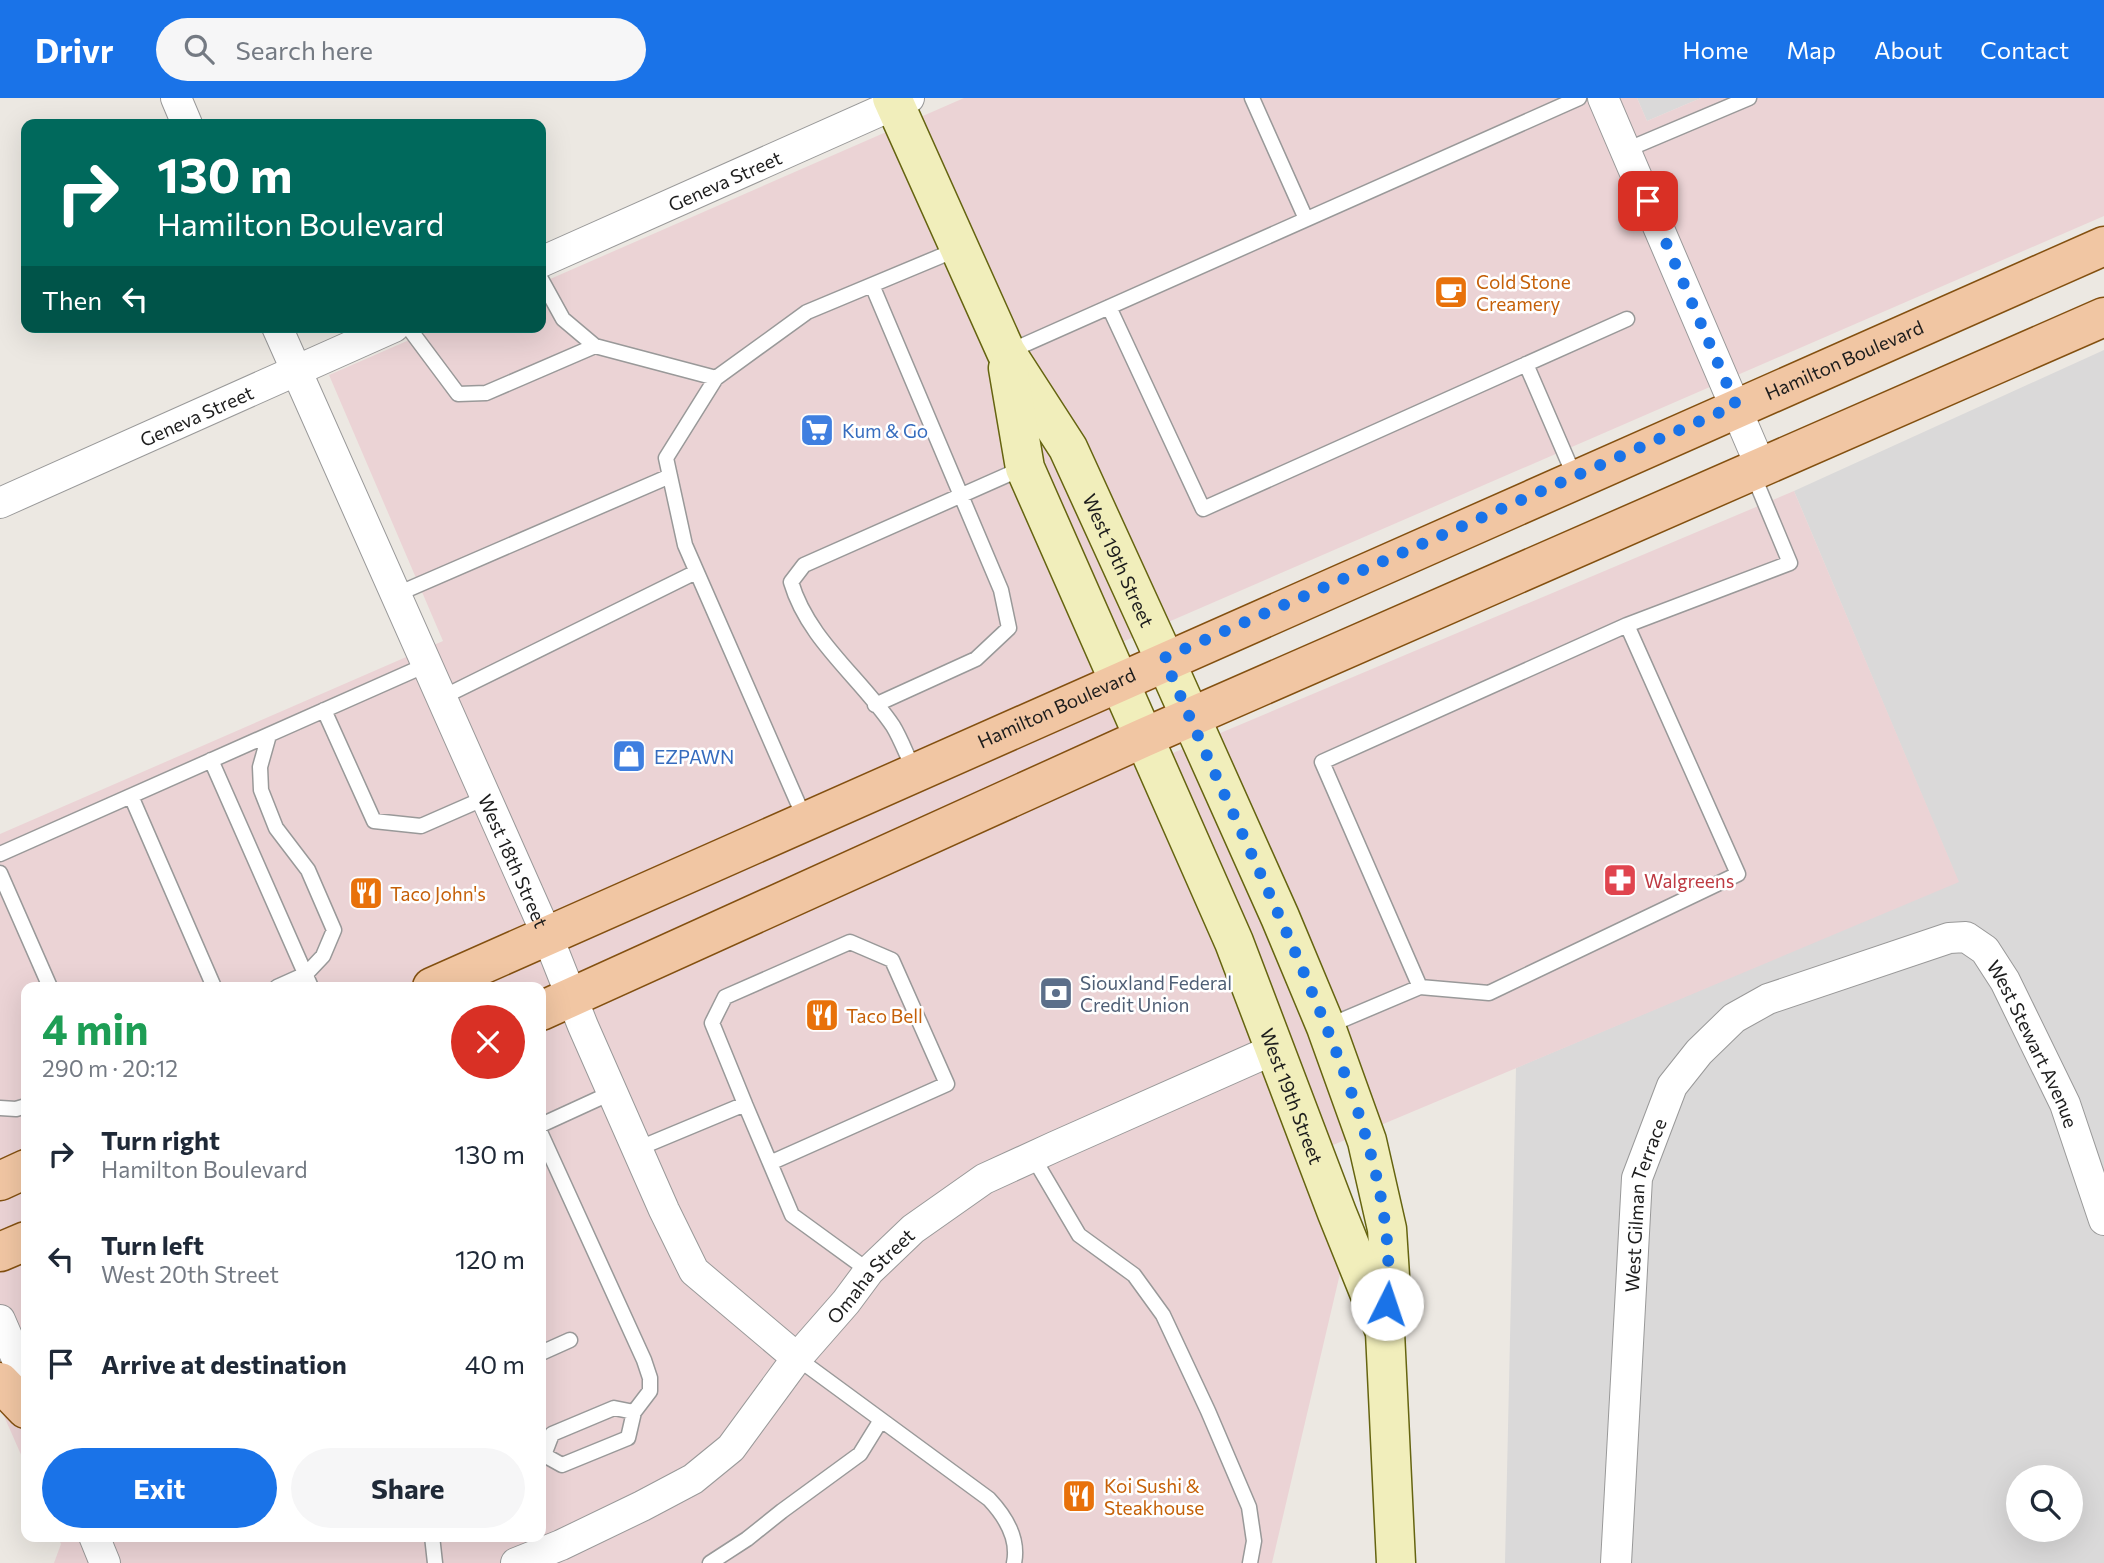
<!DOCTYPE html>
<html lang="en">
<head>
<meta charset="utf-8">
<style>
	:root { --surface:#fff; --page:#f6f6f7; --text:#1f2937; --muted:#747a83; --accent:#1a73e8 }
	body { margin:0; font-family:Commissioner,sans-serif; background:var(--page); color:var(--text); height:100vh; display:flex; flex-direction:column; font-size:26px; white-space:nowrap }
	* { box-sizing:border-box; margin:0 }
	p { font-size:23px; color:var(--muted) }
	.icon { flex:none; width:38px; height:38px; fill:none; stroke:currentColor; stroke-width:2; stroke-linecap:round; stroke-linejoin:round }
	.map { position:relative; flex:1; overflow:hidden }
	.sheet { position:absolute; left:21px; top:884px; width:525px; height:560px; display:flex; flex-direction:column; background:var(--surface); border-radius:14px; box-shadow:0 7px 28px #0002 }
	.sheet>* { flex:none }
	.banner { position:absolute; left:21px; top:21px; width:525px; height:214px; border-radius:14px; box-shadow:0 7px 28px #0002; background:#00695c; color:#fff; overflow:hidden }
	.buttons { position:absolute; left:2006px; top:1367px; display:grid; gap:14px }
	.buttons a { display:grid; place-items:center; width:77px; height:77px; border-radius:50%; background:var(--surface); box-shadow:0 7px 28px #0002; font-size:35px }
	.pin { position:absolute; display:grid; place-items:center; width:60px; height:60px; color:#fff; margin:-30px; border-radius:14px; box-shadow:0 4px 10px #0006 }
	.me { position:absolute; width:77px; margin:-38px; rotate:4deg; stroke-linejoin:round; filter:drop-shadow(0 0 5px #0008) }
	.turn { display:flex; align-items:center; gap:24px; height:147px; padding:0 21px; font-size:32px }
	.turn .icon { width:91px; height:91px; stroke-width:2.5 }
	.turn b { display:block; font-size:49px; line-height:60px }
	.then { display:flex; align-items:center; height:66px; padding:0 21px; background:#0003; gap:14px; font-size:26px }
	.round { display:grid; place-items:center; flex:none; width:74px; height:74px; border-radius:37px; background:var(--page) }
	.overview { display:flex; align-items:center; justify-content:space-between; height:119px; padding:0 21px }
	h1 { font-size:42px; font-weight:700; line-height:52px; color:#1e9e55 }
	.button { display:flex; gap:14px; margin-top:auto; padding:14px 21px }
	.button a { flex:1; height:80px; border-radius:42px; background:var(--accent); color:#fff; font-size:28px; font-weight:700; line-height:80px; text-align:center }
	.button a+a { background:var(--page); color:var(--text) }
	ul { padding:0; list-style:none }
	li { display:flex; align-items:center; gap:21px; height:105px; padding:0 21px }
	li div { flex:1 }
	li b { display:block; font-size:26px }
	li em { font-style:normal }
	header { display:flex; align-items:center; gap:42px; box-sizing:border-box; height:98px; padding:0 35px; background:var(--accent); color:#fff }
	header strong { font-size:33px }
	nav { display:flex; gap:38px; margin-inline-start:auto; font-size:24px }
	.search { width:490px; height:63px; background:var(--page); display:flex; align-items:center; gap:18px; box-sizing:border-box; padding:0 24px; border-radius:38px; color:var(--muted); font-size:26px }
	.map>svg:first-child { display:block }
	.residential { fill:#dad9d9; fill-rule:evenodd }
	.commercial { fill:#ebd3d5 }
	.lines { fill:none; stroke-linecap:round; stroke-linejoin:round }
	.lane-casing { stroke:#999; stroke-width:17 }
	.street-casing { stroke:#999; stroke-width:32 }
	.secondary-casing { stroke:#656410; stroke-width:41 }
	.primary-casing { stroke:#835010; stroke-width:41 }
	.lane { stroke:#fff; stroke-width:14 }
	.street { stroke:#fff; stroke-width:30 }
	.secondary { stroke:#f1eebb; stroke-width:38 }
	.primary { stroke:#f1c6a3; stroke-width:38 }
	.route { stroke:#1a73e8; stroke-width:12; stroke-dasharray:0 21.6 }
	.labels { text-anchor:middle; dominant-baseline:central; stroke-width:5; stroke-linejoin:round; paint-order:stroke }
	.street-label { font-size:19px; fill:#1c1c1c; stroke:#fff }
	.food-label { font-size:19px; fill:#c56008; stroke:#fff; text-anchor:start }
	.shop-label { font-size:19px; fill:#366cbe; stroke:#fff; text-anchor:start }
	.health-label { font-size:19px; fill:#be3a42; stroke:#fff; text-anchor:start }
	.service-label { font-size:19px; fill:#4e5e75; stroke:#fff; text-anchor:start }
</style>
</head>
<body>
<header>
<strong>Drivr</strong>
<div class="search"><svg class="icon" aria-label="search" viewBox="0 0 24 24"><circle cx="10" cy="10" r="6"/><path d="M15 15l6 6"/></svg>Search here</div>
<nav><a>Home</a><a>Map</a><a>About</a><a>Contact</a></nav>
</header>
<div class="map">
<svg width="2104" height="1465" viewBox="0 0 2104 1465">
	<rect width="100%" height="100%" fill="#ece8e2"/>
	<path class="residential" d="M1637 0H1701L1647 23Z
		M2104 252V1465H1505L1516 970 1958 783 1794 393ZM2018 1379H2070V1432H2018Z"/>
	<path class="commercial" d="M964 0H1637L1647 23 1701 0H2104V118L1106 551 1142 668 1794 393 1959 784 1307 1058 1346 1150 1272 1465H54L61 1446 58 1439 541 1438V889H26V1368L0 1309V736L443 543 329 277 439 229H541V185Z"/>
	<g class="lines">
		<g class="lane-casing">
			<path id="lane" d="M1252 0 1306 121
				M1626 52 1749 0
				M541 181 563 221 595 248 716 280
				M872 187 1001 492 1009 530 976 561 875 607
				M1109 209 1203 411 1627 221
				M408 229 458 296 486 295 595 248
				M1008 254 1579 0
				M1526 266 1574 377
				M395 497 670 378
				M441 600 696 474
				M324 612 374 723 421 728 485 700
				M269 637 260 669 261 692 276 730 308 772 334 832 323 858 306 876 277 889
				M211 662 311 889
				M914 672C907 658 901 641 893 628 860 579 808 542 791 484L804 467 1023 370
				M131 698 214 889
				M804 719 685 447 666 360 716 280 807 214 958 151
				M0 756 426 567
				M0 775 50 889
				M1420 889 1322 664 1627 527
				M1328 928 1420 889 1489 895 1738 776 1627 527 1790 465 1752 374
				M745 1006 712 925 725 899 850 844 892 862 947 986 770 1065
				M0 1010 16 1011 26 1008
				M541 1027 613 994
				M541 1036 644 1262 650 1280V1293L634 1314 628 1340 562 1367 544 1357 541 1358
				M637 1051 745 1006 792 1117 869 1173
				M1033 1059 1079 1137 1134 1177 1163 1217 1208 1313 1249 1409 1254 1443 1250 1465
				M541 1255 570 1242
				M797 1260 989 1401C1005 1418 1019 1441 1014 1465
				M544 1357 552 1336 614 1310 634 1314
				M432 1438 435 1465
				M710 1465 747 1441 782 1413 860 1356 881 1322"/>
		</g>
		<g class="street-casing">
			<g id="street">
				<path d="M176 0 187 26"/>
				<path d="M1603 0 1761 369"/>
				<path id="s1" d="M541 164 909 0"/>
				<path id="s2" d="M277 229 547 837 583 928 664 1112 694 1173 797 1260"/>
				<path id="s3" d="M0 405 394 229"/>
				<path d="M0 1222 26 1282"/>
				<path d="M94 1438 105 1465"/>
				<path id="s4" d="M516 1465 561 1447 642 1408 693 1381 731 1350 797 1260 846 1204 869 1173 913 1131 984 1081 1054 1049 1275 951"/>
				<path id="s5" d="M1616 1465 1637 1080 1672 988 1699 954 1734 920 1768 901 1949 840 1966 839 1985 852 2005 883 2065 1006 2104 1122"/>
			</g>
		</g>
		<g class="secondary-casing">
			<g id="secondary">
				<path id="s6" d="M892 0 1006 254 1068 350 1164 560 1280 819 1326 929 1367 1043 1387 1131 1390 1178 1385 1234 1396 1465"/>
				<path id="s7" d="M1008 270 1025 370 1234 844 1337 1115 1383 1229"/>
			</g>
		</g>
		<g class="primary-casing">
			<g id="primary">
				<path id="s8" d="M432 889C988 638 1545 390 2104 148"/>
				<path d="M541 913 1143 640 2104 219"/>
				<path d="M0 1083 26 1071"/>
				<path d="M0 1154 26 1143"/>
				<path d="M0 1284 26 1311"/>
			</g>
		</g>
		<use href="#lane" class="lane"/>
		<use href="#street" class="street"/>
		<use href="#secondary" class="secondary"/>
		<use href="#primary" class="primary"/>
	</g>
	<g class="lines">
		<path class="route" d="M1387 1206C1398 1096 1346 976 1304 875 1259 769 1209 666 1164 560L1736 307 1648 103"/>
	</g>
	<defs>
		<g id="cafe-square" transform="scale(1.75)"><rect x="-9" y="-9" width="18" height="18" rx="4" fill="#e8710a" stroke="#fff"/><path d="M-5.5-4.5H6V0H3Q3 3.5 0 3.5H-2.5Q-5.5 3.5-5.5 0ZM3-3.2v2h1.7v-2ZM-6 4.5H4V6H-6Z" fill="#fff"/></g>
		<g id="supermarket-square" transform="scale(1.75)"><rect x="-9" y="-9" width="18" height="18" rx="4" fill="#3f7fe0" stroke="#fff"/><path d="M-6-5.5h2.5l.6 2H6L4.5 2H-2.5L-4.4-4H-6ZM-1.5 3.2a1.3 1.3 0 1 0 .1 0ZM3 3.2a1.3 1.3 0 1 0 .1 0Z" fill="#fff"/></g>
		<g id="shop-square" transform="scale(1.75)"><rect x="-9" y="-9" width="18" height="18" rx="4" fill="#3f7fe0" stroke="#fff"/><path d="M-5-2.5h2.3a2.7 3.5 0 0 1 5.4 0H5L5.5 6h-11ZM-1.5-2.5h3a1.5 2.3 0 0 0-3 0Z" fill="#fff"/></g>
		<g id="pharmacy-square" transform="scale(1.75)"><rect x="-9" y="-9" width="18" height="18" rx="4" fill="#e0444e" stroke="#fff"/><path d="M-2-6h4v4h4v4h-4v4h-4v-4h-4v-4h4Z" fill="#fff"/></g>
		<g id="restaurant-square" transform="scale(1.75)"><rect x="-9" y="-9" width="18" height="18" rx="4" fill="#e8710a" stroke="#fff"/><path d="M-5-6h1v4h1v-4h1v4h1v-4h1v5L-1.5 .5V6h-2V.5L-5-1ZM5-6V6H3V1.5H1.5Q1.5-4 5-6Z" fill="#fff"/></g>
		<g id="bank-square" transform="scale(1.75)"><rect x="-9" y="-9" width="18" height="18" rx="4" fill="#5c6f8a" stroke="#fff"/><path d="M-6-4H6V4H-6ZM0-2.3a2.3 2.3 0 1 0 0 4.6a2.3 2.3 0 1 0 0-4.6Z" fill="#fff"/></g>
	</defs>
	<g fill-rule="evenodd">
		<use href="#cafe-square" x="1451" y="194"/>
		<use href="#supermarket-square" x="817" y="332"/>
		<use href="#shop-square" x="629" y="658"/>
		<use href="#pharmacy-square" x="1620" y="782"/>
		<use href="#restaurant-square" x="366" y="795"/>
		<use href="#bank-square" x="1056" y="895"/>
		<use href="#restaurant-square" x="822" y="917"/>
		<use href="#restaurant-square" x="1079" y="1398"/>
	</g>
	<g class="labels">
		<g class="street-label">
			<text stroke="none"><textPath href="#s1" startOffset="201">Geneva Street</textPath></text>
			<text stroke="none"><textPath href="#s8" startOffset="1545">Hamilton Boulevard</textPath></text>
			<text stroke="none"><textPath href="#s3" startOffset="215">Geneva Street</textPath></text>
			<text stroke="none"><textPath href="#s6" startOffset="516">West 19th Street</textPath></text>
			<text stroke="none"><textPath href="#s8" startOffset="684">Hamilton Boulevard</textPath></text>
			<text stroke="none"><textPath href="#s2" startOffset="584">West 18th Street</textPath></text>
			<text stroke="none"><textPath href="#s5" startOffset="952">West Stewart Avenue</textPath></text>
			<text stroke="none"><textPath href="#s7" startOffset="784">West 19th Street</textPath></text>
			<text stroke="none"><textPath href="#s5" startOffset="360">West Gilman Terrace</textPath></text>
			<text stroke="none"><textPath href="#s4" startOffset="467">Omaha Street</textPath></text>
		</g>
		<g class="food-label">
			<text x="1476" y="183">Cold Stone<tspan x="1476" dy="22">Creamery</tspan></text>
			<text x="390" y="795">Taco John's</text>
			<text x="846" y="917">Taco Bell</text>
			<text x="1104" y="1387">Koi Sushi &amp;<tspan x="1104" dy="22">Steakhouse</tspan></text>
		</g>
		<g class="shop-label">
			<text x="842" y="332">Kum &amp; Go</text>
			<text x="654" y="658">EZPAWN</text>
		</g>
		<g class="health-label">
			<text x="1644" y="782">Walgreens</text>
		</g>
		<g class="service-label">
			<text x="1080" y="884">Siouxland Federal<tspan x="1080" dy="22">Credit Union</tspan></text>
		</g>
	</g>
</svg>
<div class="buttons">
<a><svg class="icon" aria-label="search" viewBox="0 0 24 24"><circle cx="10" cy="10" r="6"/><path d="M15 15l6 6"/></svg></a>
</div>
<div class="pin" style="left:1648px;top:103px;background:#d93025"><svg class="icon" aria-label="arrive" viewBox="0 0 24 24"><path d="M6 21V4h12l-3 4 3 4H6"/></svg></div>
<svg class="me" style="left:1387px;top:1206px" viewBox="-20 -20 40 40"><circle r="19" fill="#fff"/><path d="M0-13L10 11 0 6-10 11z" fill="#1a73e8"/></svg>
<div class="banner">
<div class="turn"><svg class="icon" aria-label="right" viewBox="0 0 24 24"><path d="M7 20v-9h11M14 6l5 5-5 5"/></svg><div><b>130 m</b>Hamilton Boulevard</div></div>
<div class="then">Then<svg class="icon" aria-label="left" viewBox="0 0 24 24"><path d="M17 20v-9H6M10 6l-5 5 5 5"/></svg></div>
</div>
<section class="sheet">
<div class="overview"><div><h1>4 min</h1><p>290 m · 20:12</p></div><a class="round" style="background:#d93025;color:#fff"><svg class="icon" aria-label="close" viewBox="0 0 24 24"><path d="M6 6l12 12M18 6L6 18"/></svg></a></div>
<ul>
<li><svg class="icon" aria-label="right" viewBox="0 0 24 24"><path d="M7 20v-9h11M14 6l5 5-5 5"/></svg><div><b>Turn right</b><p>Hamilton Boulevard</p></div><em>130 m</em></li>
<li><svg class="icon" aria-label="left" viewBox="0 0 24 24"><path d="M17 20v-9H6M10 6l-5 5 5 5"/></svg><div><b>Turn left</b><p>West 20th Street</p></div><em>120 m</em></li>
<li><svg class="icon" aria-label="arrive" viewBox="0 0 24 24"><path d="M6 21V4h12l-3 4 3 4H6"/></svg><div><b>Arrive at destination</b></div><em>40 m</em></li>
</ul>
<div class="button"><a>Exit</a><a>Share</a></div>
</section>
</div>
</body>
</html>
